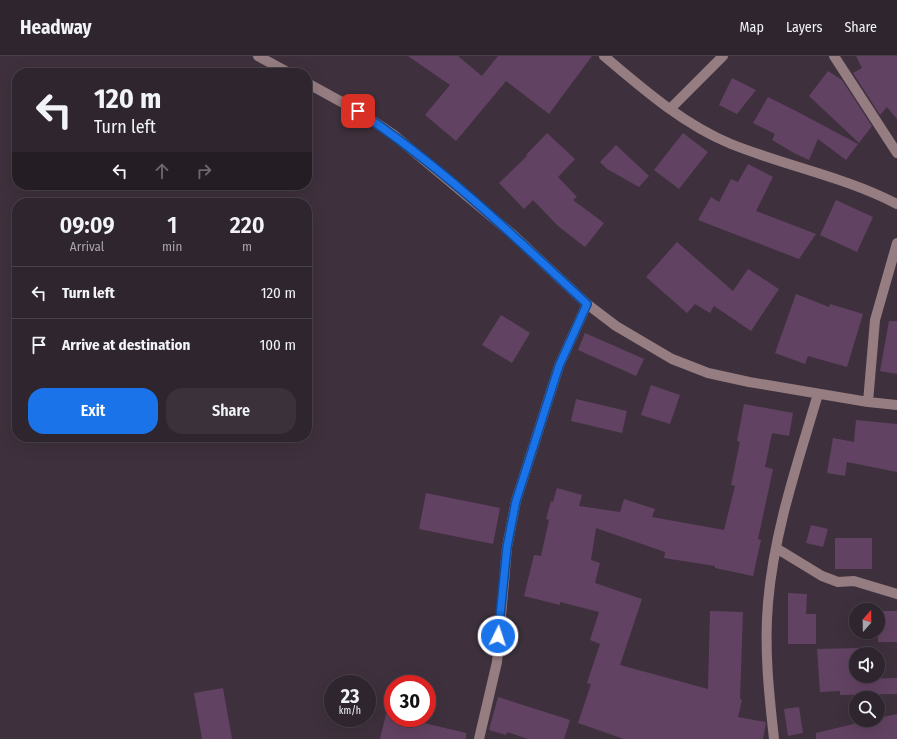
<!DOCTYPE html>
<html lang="en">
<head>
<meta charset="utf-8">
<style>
	:root { --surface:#2e252e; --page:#3a313a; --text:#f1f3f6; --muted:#a7a5aa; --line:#49424a; --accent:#1a73e8 }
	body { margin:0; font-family:"Fira Sans Condensed",sans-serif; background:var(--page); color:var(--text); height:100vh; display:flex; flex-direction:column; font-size:15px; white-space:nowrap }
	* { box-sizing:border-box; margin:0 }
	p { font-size:13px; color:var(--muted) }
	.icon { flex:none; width:22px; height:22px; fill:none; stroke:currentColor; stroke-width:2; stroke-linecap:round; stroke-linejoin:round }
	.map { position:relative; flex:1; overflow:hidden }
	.drawer { position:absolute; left:12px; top:142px; width:300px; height:244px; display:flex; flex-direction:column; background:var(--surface); border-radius:16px; box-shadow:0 4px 16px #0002,0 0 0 1px var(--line) }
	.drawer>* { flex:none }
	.banner { position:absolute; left:12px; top:12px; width:300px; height:122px; border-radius:16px; box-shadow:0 4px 16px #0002,0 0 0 1px var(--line); background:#2e252e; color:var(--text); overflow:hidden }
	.needle { width:26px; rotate:20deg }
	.fabs { position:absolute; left:849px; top:547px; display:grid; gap:8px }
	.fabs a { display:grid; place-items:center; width:36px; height:36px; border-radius:50%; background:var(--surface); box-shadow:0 4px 16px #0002,0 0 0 1px var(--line); font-size:20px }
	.speed { position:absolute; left:324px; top:619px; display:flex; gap:8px; font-size:20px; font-weight:700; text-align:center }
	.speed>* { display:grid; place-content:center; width:52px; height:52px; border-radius:50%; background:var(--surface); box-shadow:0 4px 16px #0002,0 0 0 1px var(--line); line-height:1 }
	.speed small { font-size:10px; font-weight:400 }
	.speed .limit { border:6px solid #d22; background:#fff; color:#111 }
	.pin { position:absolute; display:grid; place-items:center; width:34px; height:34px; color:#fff; margin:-17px; border-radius:8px; box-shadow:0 2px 6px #0006 }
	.me { position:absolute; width:44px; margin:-22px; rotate:4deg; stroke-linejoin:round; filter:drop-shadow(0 0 3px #0008) }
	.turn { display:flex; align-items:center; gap:14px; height:84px; padding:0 16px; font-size:18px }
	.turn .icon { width:52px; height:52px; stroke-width:2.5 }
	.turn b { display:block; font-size:28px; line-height:34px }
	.lanes { display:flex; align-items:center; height:38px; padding:0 16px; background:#0003; justify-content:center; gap:20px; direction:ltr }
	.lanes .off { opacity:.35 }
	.eta { display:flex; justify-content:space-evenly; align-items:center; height:68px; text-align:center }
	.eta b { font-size:24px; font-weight:600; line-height:28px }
	.primary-button { display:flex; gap:8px; margin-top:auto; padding:8px 16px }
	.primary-button a { flex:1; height:46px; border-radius:16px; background:var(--accent); color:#fff; font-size:16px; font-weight:600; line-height:46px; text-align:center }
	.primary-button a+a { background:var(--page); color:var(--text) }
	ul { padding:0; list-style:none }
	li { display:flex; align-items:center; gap:12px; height:52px; padding:0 16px; border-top:1px solid var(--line) }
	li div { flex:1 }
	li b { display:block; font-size:15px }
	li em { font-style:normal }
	header { display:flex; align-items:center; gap:24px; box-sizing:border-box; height:56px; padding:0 20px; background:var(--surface); border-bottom:1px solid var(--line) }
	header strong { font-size:19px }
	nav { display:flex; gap:22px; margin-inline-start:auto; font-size:14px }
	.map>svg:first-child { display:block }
	.building { fill:#624262 }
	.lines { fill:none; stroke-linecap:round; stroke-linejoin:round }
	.minor { stroke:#957d81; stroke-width:10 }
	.route-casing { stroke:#114b97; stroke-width:10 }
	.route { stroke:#1a73e8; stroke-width:7 }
</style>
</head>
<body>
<header>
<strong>Headway</strong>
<nav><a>Map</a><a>Layers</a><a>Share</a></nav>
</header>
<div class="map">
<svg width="897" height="683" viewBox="0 0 897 683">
	<rect width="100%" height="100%" fill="#3e313d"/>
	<path class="building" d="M408 0H458L482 20 498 0H592L549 58 506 25 456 85 425 59 450 29Z
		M856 0H897V63L887 51 880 59 853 17 862 12Z
		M828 15 842 24 872 70 859 87 809 40Z
		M732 22 756 34 737 58 719 49Z
		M768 41 796 55 858 88 846 104 818 83 809 104 794 97 772 84 775 78 753 67Z
		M547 77 575 103 558 121 577 141 573 144 604 167 585 191 558 170 533 144 524 153 499 127 527 100 526 99Z
		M683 77 708 96 679 133 654 114Z
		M616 89 649 120 639 131 607 113 600 106Z
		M748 108 773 121 756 155 816 178 799 203 698 164 711 141 719 146 731 123 738 126Z
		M836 144 873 161 857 196 820 179Z
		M677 186 733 235 748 213 779 233 751 275 714 250 710 257 695 248 687 257 646 221Z
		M796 238 829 251 830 248 863 258 847 311 808 300 805 308 775 297Z
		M501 259 530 277 512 307 482 289Z
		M889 265H897V318L880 315Z
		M585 277 644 303 636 320 578 294Z
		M651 329 680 339 670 368 641 359Z
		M576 343 627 355 622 377 571 365Z
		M744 348 793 357 789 380 772 377 765 411 773 413 758 483 761 484 753 520 715 512V510L664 502 665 496 596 472 591 504 600 507 595 527 642 543 620 609 708 633 710 555 743 556 740 643 742 644 738 661 766 666 763 683H624L578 667 591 628 587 627 600 588 590 584 599 556 560 546V549L524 540 534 499 541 500 549 464 546 463 551 445 553 446 557 432 582 439 579 450 620 456 624 443 655 453 652 461 724 474 735 430 731 429 740 386 737 385Z
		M856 364 897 368V416L847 406 845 420 827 417 833 382 854 386Z
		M426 437 500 452 493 488 419 473Z
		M811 469 828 473 823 491 806 487Z
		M835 482H872V513H835Z
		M788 537 807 538 806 558H816V588H788Z
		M878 555H897V586H878Z
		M860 592 861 598H856V620H861V623L897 622V638L840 639V635L820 636 817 593Z
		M223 632 232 683H202L194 637Z
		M498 641 570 664 564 683H528L507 676 506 679 489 674Z
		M799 651 803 677 788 680 784 653Z
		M386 658 393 660V662H403L466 677V683H380Z
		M897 658V683H816V677L870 664H878V662Z"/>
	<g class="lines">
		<path class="minor" d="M258 0 289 17
			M604 0C643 33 683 68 731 88 786 110 845 121 897 148
			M834 0 897 97
			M307 27 358 55 394 79 511 177 587 248 616 270 672 303 708 317 749 326 868 346 897 349
			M670 53 723 0
			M868 346 875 264 897 187
			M776 492 822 520 838 526 854 525 897 538
			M479 683 497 606 507 491 516 445 559 310 587 248
			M774 683C769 638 764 592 768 547 774 475 798 406 818 338"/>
	</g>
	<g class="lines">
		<g class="route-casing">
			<path id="route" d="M358 55C441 110 514 180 587 248L559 310 516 445 507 491 498 580"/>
		</g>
		<use href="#route" class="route"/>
	</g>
</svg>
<div class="fabs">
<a><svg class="needle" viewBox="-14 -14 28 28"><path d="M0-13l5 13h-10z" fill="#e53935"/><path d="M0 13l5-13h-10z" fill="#a7a5aa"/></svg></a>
<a><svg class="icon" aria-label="sound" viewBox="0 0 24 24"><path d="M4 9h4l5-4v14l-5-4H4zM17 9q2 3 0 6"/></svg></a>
<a><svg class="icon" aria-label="search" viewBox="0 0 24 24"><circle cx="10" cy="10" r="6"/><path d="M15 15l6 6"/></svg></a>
</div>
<div class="speed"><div>23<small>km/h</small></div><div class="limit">30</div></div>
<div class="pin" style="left:358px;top:55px;background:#d93025"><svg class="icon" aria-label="arrive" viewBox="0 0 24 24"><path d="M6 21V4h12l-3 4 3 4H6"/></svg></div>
<svg class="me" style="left:498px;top:580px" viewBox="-20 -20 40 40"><circle r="17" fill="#1a73e8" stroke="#fff" stroke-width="3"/><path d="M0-11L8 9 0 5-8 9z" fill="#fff"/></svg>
<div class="banner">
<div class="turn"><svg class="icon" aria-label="left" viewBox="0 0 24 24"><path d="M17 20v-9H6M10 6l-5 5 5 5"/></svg><div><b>120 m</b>Turn left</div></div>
<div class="lanes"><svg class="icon" aria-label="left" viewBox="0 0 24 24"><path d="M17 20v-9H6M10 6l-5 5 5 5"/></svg><svg class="icon off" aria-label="ahead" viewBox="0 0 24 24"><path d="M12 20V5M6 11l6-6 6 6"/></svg><svg class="icon off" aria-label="right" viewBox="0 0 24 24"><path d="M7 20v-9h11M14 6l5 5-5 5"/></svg></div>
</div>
<section class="drawer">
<div class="eta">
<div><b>09:09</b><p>Arrival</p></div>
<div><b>1</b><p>min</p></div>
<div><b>220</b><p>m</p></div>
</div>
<ul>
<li><svg class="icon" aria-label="left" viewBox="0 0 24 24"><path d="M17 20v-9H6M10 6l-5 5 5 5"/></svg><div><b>Turn left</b></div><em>120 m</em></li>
<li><svg class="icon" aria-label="arrive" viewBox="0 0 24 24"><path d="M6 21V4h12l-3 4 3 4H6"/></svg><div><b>Arrive at destination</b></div><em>100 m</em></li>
</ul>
<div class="primary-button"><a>Exit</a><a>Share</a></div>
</section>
</div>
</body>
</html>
